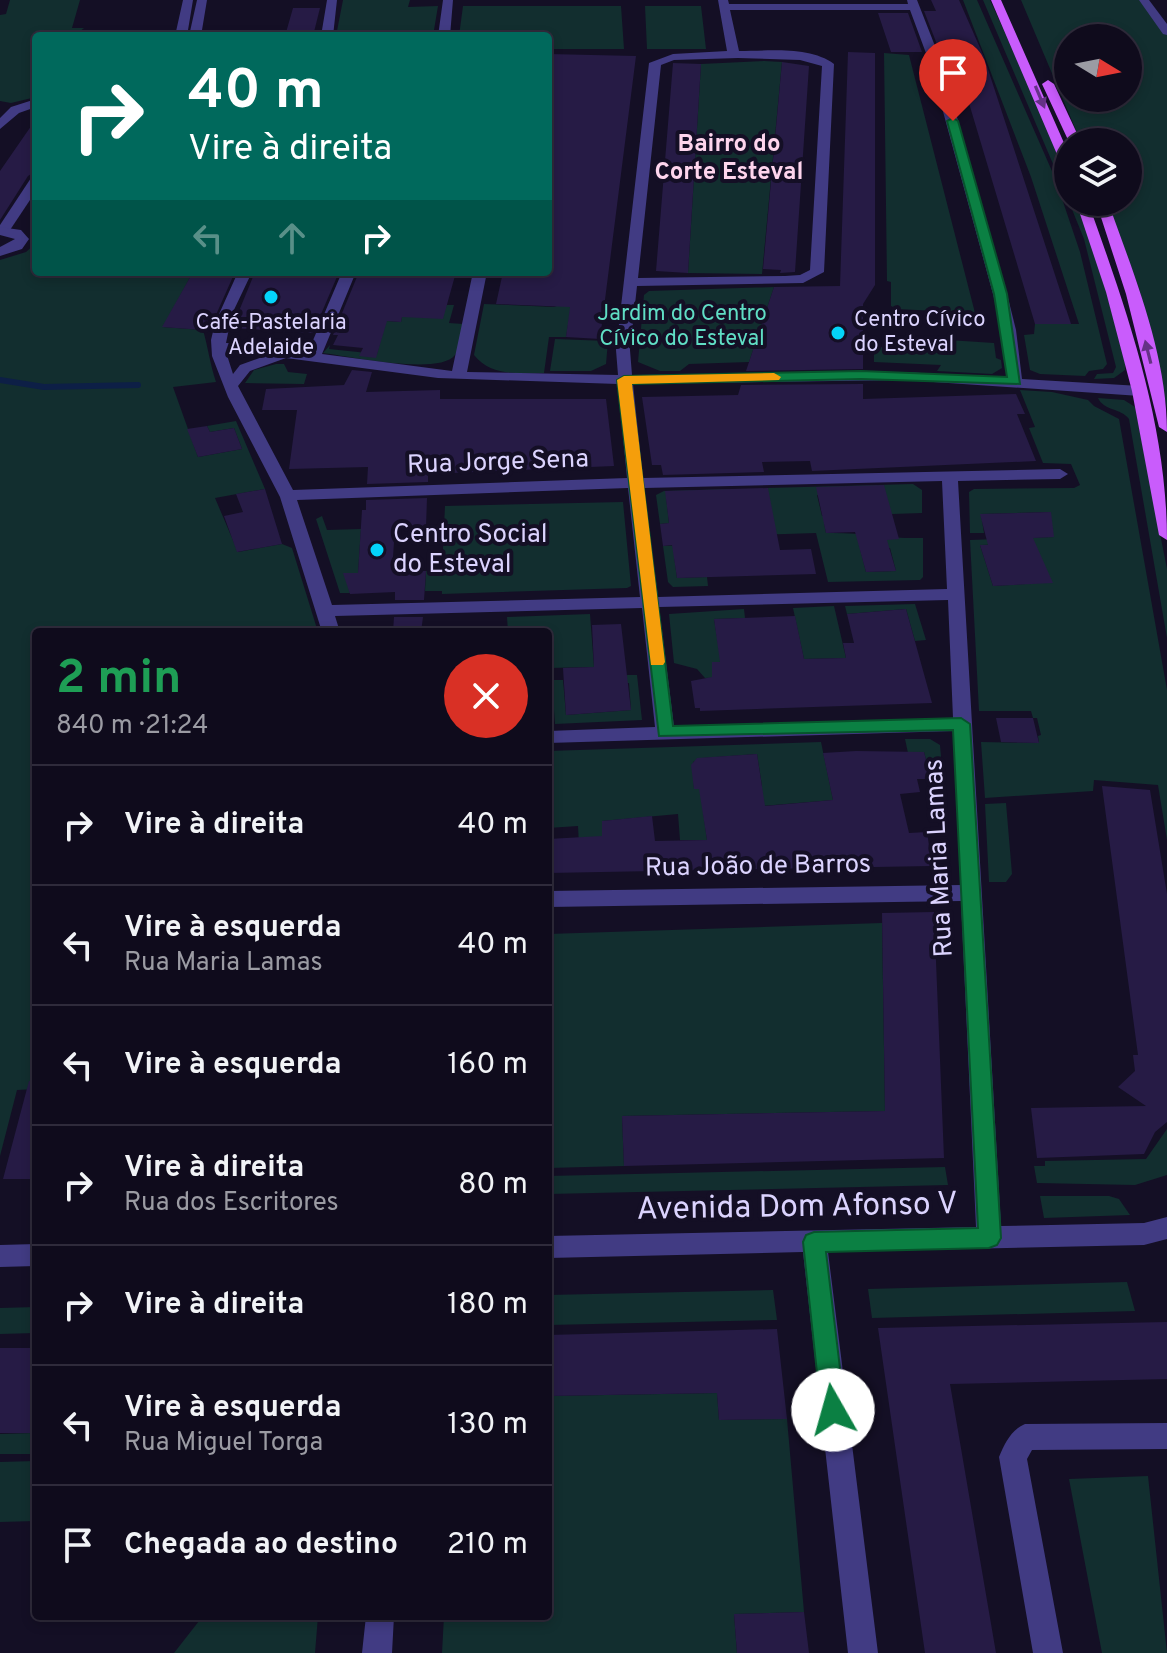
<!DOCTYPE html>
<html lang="pt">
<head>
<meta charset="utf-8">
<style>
	:root { --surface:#0f0b1c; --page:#1d1929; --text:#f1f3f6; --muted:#9b9ba3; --line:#2f2b3b }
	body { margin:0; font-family:Overpass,sans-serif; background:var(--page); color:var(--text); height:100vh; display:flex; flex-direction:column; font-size:30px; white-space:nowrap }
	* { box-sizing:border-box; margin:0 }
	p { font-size:26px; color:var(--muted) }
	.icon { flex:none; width:44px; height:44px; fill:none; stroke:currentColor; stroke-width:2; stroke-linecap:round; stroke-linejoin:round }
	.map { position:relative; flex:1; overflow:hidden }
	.drawer { position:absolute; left:32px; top:628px; width:520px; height:992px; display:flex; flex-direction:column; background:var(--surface); border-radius:8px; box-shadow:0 4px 12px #0003,0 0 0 2px var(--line) }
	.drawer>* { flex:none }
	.banner { position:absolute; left:32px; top:32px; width:520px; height:244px; border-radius:8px; box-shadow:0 4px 12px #0003,0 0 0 2px var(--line); background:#00695c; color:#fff; overflow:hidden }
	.needle { width:52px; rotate:100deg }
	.buttons { position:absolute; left:1054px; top:24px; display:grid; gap:16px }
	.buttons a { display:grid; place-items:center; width:88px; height:88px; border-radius:50%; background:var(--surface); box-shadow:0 4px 12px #0003,0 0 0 2px var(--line); font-size:40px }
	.pin { position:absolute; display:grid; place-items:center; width:68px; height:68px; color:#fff; margin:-82px -34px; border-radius:50% 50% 50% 0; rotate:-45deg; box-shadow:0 0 8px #0007 }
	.pin .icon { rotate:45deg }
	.me { position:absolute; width:88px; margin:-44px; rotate:353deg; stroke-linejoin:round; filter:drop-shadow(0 0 6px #0008) }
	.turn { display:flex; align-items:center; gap:28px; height:168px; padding:0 24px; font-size:36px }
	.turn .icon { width:104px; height:104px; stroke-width:2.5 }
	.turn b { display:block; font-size:56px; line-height:68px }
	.lanes { display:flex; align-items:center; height:76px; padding:0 24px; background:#0003; justify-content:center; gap:40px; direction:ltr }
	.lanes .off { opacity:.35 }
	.round { display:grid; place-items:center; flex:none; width:84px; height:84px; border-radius:42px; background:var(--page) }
	.head { display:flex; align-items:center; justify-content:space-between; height:136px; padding:0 24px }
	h1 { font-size:48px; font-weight:700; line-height:60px; color:#1e9e55 }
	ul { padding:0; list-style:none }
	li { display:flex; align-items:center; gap:24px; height:120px; padding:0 24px; border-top:2px solid var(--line) }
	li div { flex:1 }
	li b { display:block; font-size:30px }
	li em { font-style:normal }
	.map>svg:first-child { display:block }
	.green { fill:#122e2f; fill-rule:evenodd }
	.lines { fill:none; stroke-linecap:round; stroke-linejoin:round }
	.stream { stroke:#0d1f46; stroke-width:6 }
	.building { fill:#261b45 }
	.pedestrian { fill:#413b83; fill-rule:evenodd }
	.minor { fill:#413b83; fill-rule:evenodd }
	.primary { fill:#c95cfc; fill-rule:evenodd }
	.oneway { fill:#653286 }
	.route { fill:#0b8043; stroke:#07532c; stroke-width:2 }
	.slow { fill:#f59e0b }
	.poi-dot { fill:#04d4fa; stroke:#140f25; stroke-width:3 }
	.labels { text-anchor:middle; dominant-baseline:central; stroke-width:8; stroke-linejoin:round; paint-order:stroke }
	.far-park-label { font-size:22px; fill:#60dec5; stroke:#140f25 }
	.far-poi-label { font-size:22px; fill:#dbd3fe; stroke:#140f25; text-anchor:start }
	.far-neighbourhood-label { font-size:24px; font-weight:bold; fill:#fed5ed; stroke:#140f25 }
	.street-label { font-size:26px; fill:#dbd3fe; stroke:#140f25 }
	.poi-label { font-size:26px; fill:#dbd3fe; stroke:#140f25; text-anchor:start }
	.near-street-label { font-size:32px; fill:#dbd3fe; stroke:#140f25 }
</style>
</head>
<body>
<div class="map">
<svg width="1167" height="1653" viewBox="0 0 1167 1653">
	<rect width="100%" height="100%" fill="#140f25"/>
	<path class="green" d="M10 0H80L72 28H84L74 36H36V97L11 103 0 101V15L6 14Z
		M343 0H410L408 7 438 6 433 36H336Z
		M963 0H977L1055 178 1080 252 1107 364 1103 369 1089 371 1085 376 1040 374 1030 370 1024 335 1034 334 1035 324H1079L1031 177Z
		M983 0H990L1067 170 1068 199Z
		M1021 0H1148L1167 32V409L1139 288 1105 202H1128V142H1081ZM1068 38H1128V98H1068Z
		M463 6H621L624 49H548V36H459Z
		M645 6H701L706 49H647Z
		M884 53 909 55 975 313 897 309 891 306V282L887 281Z
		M764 61 782 62 762 274 688 273 701 64Z
		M1069 202H1079L1092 238 1125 363V370L1114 378 1094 379 1097 374 1113 373 1116 367 1084 239Z
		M36 243V272H193L163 327 203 330C208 347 210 364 216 382L173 387 198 457 242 449 234 428 210 432 207 426 236 421 265 489 215 498 238 552 282 544 292 548 318 632H36V1089L17 1090 0 1156V260L26 252Z
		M774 287 749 362 689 364 680 371H660L638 362 644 295 649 291Z
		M572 300 566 337H549L544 373C518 373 492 377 474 355L484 304 554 307Z
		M447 305H454L449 323 463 324C461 333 460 348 455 355 439 376 348 356 323 353L330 345 329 349 377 354 386 321 401 322 402 317Z
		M886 336 994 343 996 358 1001 360 1002 368 992 374 937 371 941 365 874 362V347H886Z
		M555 339 608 341 606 364 591 371H550Z
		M276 364H284L288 372 307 374 304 384 245 383 254 370Z
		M1020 390 1052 392 1088 400 1094 406 1119 419 1167 690V840L1158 785 1094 780 1093 791 985 798 981 742 1039 743 1038 736 1041 735 1037 718H1033L1031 711H979L970 540 1053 537 1050 512 981 514 984 533H970L969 492 974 489 1074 488 1080 485 1071 464 1043 463 1029 428 1035 427ZM1012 544 1026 584 993 586 980 545Z
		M1098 398 1124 400 1135 407 1167 569V638L1129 419C1121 408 1104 411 1098 398Z
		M913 484 922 490V513L892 514 817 495 822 516 851 515 824 523 826 533C860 532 889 539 923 538V577L920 580 828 582 816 533 750 535 767 488ZM890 548 896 571 866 572 860 549Z
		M730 489 674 556 677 578 707 577 708 586 673 587 668 582 663 546 681 545 666 496 669 523 660 524 656 495 664 491Z
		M623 502 631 586 627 588 442 594V591H425L426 571 442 569 445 506Z
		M322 516 327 530 361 529 358 573H344L350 593H340L316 519Z
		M915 604 926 640 915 641 906 609 847 614 845 606Z
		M834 606 846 658 804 659 793 608Z
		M744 609 745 618 714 619 721 662H712V667L741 677 705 678 697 669 674 663 669 614Z
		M590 614 594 667 548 668V632H508L507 617Z
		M595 675H637L642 720 555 724 552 680H563L566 715 631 710 629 683 595 684Z
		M905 739H930L940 745 943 780 931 779 924 752 908 753Z
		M821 742 833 800 703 811 707 840H680L678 814 602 821V834H618L579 845 578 826 548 828V751ZM757 754 762 786 694 789 693 762 703 758Z
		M1006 803 1012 874 1006 882H989L985 804Z
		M882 923 885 1111 622 1116 624 1166 548 1168V934Z
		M1167 1129V1175L1135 1185 1037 1183 1034 1166H1045V1161L1146 1159Z
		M945 1167 948 1185 548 1194V1176Z
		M1040 1196H1109L1119 1199 1130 1215 1044 1218Z
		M1127 1282 1135 1311 872 1318 868 1289Z
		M773 1290 777 1320 548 1325V1295Z
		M36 1307V1333L0 1334V1308Z
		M717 1393 719 1420 787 1419 804 1612 734 1614 737 1653H442L444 1616H548V1396Z
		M36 1433V1454H0V1434Z
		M36 1461V1521L0 1522V1462Z
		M1148 1476 1167 1653H1102L1069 1479Z
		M199 1616H318L315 1653H174L199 1621Z"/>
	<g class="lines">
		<path class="stream" d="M0 380 44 387 138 385"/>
	</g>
	<path class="building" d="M931 0H959L984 57 1071 324H1035L954 53 940 52 924 11H936Z
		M293 8H320L313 36H285Z
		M878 13H908L922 52H891Z
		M848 52 875 53V285L863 304V369L746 371 774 287 840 286Z
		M548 54 636 56 600 339 566 337 570 307 496 304 503 272H548L554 225 548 224Z
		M782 62 809 66 795 272 780 273 781 270 763 269Z
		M673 63 701 64 688 273 656 271Z
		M36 119V171L28 176 0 220V171Z
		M193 272H235L211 326H206L203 330 162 327Z
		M255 272H339L313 333 232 328Z
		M359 272H456L443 319 402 317 401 322 387 321 376 358 359 356 363 348 333 345 338 335H333Z
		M352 370 372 372 366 392 440 390V399H606L614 466 428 474V482L367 484 368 467 289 469 297 410H262L266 389 344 385Z
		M863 384V399L1016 394 1025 414H1017L1036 461 812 471 810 461 762 462 764 472 663 475 661 465H652L642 397 738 395 741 385Z
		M207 426 210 432 234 428 242 449 198 457 187 429Z
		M884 485 899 539 887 540 896 571 866 572 855 532 826 533 816 487Z
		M768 488 780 550 811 549 816 574 677 578 672 545 663 546 660 524 669 523 665 491Z
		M265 489 282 544 237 552 224 516 243 512 236 494Z
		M427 498 426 527 395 528 392 571H426L424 600H395V592L350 594 343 573H358L362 510H366V500Z
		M1051 512 1054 537 1033 538 1053 583 993 586 980 545H988L980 514Z
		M906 609 932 703 700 711V708H695L691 681 712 677V662H720L714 619 795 616 804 659 846 658 843 643H854L847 614Z
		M394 617H423L421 632H393Z
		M621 624 631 710 566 715 563 668 594 667 592 625Z
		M996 718H1033L1039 743 1001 742Z
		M856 751 924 752 931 779H917L920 792 900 794 909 833 927 832 932 866 548 873V839L602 836V821L652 816 655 841 707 840 699 789H694L691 765 697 758 757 754 765 806 833 800 823 753Z
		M1102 786 1150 790 1167 894V1122L1155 1132 1144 1154 1037 1158 1031 1108 1146 1106 1118 1087 1135 1071 1133 1055H1138Z
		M934 912 944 1158 624 1166 622 1116 885 1111 882 913Z
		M29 1081 36 1082V1179H3Z
		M1167 1322V1379L950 1384 996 1653H925L878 1328Z
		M777 1329 787 1419 719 1420 717 1393 548 1396V1335Z
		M0 1348H36V1433H0Z
		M804 1612 809 1653H737L734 1614Z"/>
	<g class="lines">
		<path class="pedestrian" d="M36 177V191L8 233H0V225L31 178Z"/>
		<path class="minor" d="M183 0H193L187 36H175Z
			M197 0H207L201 36H189Z
			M327 0H337L333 36H321Z
			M443 0H453L450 36H438Z
			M718 0H728L729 4H908L907 0H917L942 64 1007 294 1016 330 1022 379 1140 386 1148 391 1140 396 904 380 633 384 643 478 1060 469 1068 474 1060 479 958 481 1001 1226 1144 1223 1167 1217V1239L1144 1245 828 1252 878 1653H848L803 1252 548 1258V1236L976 1227 961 901 548 907V891L961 885 954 731 548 743V731L655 727 642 608 335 616 340 632H322L280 497 228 397 212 356 211 340 215 323 238 272H252L232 314 226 343 268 344 308 352 342 272H356L322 354 452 371 473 272H487L467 372 618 375 616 350 649 63 673 54 727 51ZM730 10H910L930 64 993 294 1002 330 1007 378 904 372 632 375 630 350 637 286 803 283 824 272 834 64C810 46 767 51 739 51ZM738 58 800 60 822 66 810 270 800 275 785 276 638 278 661 65 674 60ZM226 352H267L271 354 240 365 233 374ZM286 358 438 378 618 384 627 478 293 490 238 386 250 371ZM942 481 947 589 658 597 644 488ZM628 488 640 597 332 605 297 500ZM948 600 953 718 674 727 659 607Z
			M1139 0H1149L1167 24V35L1163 34Z
			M36 99V107L19 113 0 129V118L11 107Z
			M0 227 21 230 29 239 22 249 0 256V247L15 239 0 235Z
			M36 1244V1266L0 1267V1245Z
			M1167 1423V1449L1032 1450 1027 1459 1063 1653H1033L999 1457C1005 1443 1011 1430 1025 1424Z
			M366 1616H394L392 1653H362Z"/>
		<path class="primary" d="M991 0H1001L1068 152V170L1062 166Z
			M1048 80 1054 84 1081 142H1069L1042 84Z
			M1076 202H1088C1127 311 1167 424 1167 540L1159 535 1132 391 1106 292Z
			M1096 202H1108C1134 275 1167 354 1167 432L1159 427 1126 294Z"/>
	</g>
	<defs><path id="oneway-solid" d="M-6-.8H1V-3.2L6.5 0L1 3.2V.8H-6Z" transform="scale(2)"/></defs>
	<g class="oneway">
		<use href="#oneway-solid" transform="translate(1040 97) rotate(67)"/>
		<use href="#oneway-solid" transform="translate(1148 352) rotate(-104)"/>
	</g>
	<path class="route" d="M953 118 958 121 1007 294 1020 384 861 379 631 384 673 726 961 718 970 724 1001 1238 997 1245 989 1248 826 1252 845 1410 842 1418 833 1422 825 1418 821 1410 803 1242 806 1235 814 1232 978 1228 953 730 659 736 617 380 624 376 861 371 1007 377 994 294 947 121Z"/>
	<path class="slow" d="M774 373 781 377 779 380 632 384 665 662 663 665H651L617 380 624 376Z"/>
	<g class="poi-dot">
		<circle cx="271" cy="297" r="8"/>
		<circle cx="838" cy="333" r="8"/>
		<circle cx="377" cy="550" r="8"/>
	</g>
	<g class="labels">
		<g class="far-park-label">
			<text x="682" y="314">Jardim do Centro<tspan x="682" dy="25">Cívico do Esteval</tspan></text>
		</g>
		<g class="far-poi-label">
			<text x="854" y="320">Centro Cívico<tspan x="854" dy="25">do Esteval</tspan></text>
			<text x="271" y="323" text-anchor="middle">Café-Pastelaria<tspan x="271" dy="25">Adelaide</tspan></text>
		</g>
		<g class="far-neighbourhood-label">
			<text x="729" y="145">Bairro do<tspan x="729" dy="28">Corte Esteval</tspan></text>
		</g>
		<g class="street-label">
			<text transform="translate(498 463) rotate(-2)">Rua Jorge Sena</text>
			<text transform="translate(940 858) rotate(-93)">Rua Maria Lamas</text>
			<text transform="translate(758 867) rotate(-1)">Rua João de Barros</text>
		</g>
		<g class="poi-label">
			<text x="393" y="535">Centro Social<tspan x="393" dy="30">do Esteval</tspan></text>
		</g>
		<g class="near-street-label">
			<text transform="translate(797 1208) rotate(-1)">Avenida Dom Afonso V</text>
		</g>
	</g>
</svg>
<div class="buttons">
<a><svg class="needle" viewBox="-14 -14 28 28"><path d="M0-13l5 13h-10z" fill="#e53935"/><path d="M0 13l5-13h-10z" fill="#9b9ba3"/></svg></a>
<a><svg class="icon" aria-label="layers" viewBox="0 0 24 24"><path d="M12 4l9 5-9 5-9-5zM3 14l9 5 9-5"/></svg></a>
</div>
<div class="pin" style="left:953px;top:121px;background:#d93025"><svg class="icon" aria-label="arrive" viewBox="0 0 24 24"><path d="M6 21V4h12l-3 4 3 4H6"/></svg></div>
<svg class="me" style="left:833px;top:1410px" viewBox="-20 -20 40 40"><circle r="19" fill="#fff"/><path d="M0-13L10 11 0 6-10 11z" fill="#0b8043"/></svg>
<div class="banner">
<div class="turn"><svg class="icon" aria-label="right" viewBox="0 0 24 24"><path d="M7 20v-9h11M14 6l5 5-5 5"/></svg><div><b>40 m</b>Vire à direita</div></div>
<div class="lanes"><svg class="icon off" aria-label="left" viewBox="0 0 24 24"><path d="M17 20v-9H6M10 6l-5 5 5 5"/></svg><svg class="icon off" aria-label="ahead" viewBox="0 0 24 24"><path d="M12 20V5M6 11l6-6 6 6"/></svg><svg class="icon" aria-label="right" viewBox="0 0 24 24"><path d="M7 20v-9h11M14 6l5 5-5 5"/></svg></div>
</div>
<section class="drawer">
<div class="head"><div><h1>2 min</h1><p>840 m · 21:24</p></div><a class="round" style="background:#d93025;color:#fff"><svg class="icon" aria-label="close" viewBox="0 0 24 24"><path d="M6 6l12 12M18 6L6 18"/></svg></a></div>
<ul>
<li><svg class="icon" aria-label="right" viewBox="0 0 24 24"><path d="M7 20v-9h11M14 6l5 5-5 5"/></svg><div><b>Vire à direita</b></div><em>40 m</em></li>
<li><svg class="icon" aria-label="left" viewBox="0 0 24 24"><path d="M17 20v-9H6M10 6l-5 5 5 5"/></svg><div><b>Vire à esquerda</b><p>Rua Maria Lamas</p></div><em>40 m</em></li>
<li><svg class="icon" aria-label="left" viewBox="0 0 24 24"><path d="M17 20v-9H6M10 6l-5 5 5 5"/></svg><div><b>Vire à esquerda</b></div><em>160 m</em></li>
<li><svg class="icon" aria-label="right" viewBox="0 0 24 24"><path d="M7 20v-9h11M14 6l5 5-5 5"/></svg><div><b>Vire à direita</b><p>Rua dos Escritores</p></div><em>80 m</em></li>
<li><svg class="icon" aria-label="right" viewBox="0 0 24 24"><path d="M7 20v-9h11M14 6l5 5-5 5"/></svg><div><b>Vire à direita</b></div><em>180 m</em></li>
<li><svg class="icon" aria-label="left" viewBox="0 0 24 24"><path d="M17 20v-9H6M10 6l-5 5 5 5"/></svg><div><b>Vire à esquerda</b><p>Rua Miguel Torga</p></div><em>130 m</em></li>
<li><svg class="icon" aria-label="arrive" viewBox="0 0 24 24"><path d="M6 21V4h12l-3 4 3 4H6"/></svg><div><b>Chegada ao destino</b></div><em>210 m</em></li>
</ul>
</section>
</div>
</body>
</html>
